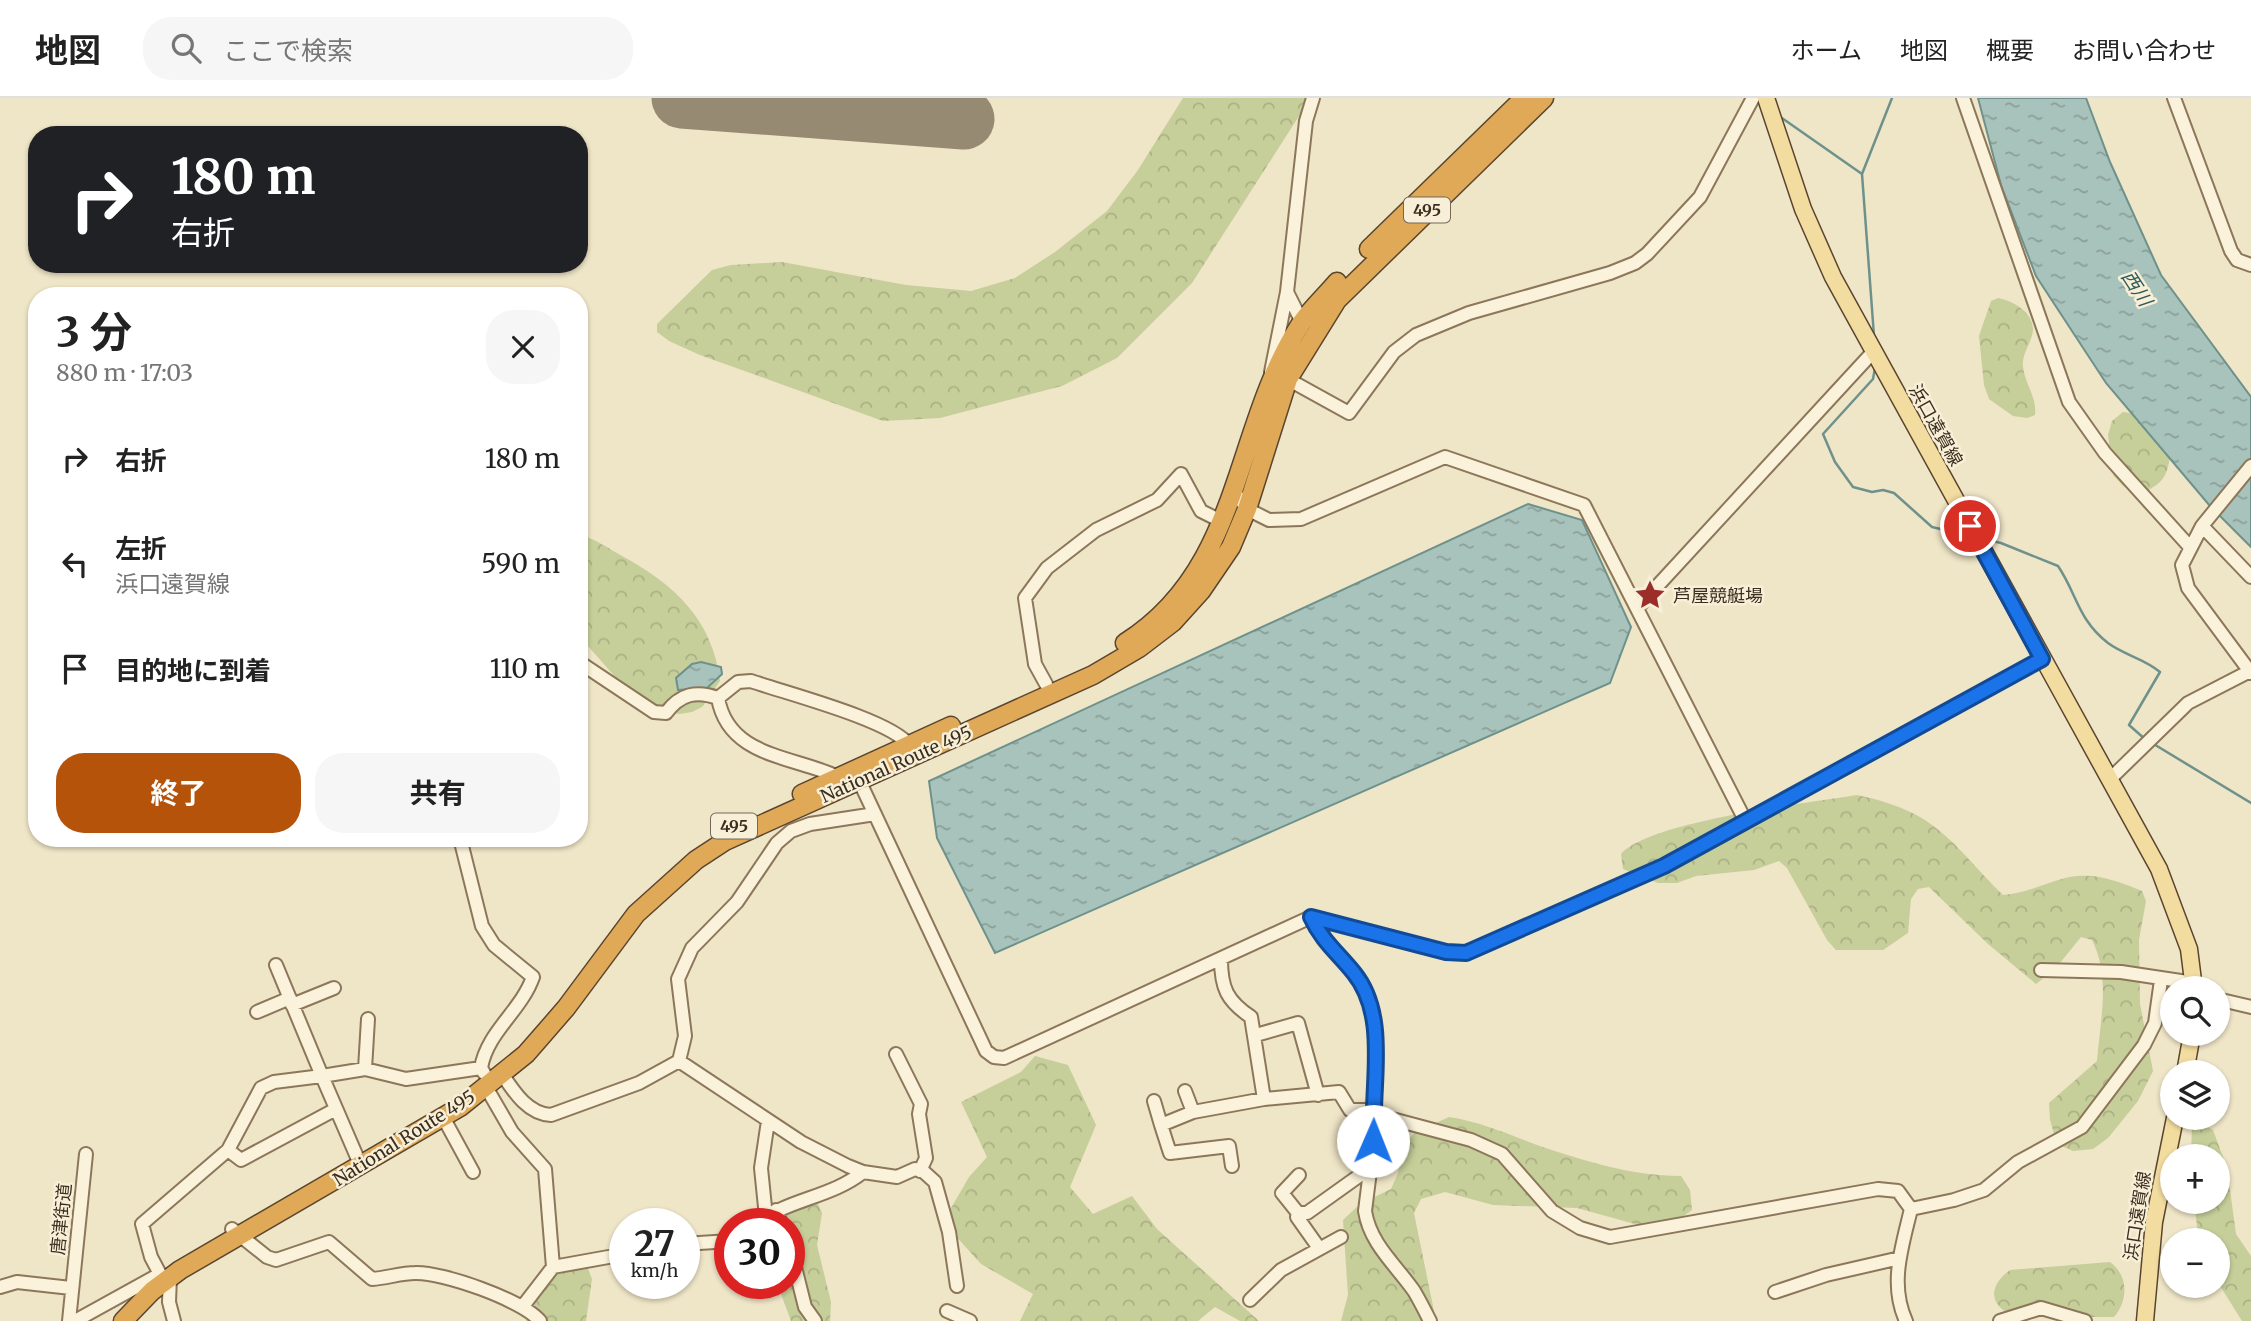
<!DOCTYPE html>
<html lang="ja">
<head>
<meta charset="utf-8">
<style>
	:root { --surface:#fff; --page:#f6f6f6; --text:#222; --muted:#767676; --line:#e0e0e0; --accent:#b45309 }
	body { margin:0; font-family:Merriweather,"Noto Sans JP",serif; background:var(--page); color:var(--text); height:100vh; display:flex; flex-direction:column; font-size:26px; white-space:nowrap }
	* { box-sizing:border-box; margin:0 }
	p { font-size:23px; color:var(--muted) }
	.icon { flex:none; width:38px; height:38px; fill:none; stroke:currentColor; stroke-width:2; stroke-linecap:round; stroke-linejoin:round }
	.map { position:relative; flex:1; overflow:hidden }
	.details { position:absolute; left:28px; top:189px; width:560px; height:560px; display:flex; flex-direction:column; background:var(--surface); border-radius:28px; box-shadow:0 2px 5px #0004 }
	.details>* { flex:none }
	.banner { position:absolute; left:28px; top:28px; width:560px; height:147px; border-radius:28px; box-shadow:0 2px 5px #0004; background:#202124; color:#fff; overflow:hidden }
	.controls { position:absolute; left:2160px; top:878px; display:grid; gap:14px }
	.controls a { display:grid; place-items:center; width:70px; height:70px; border-radius:50%; background:var(--surface); box-shadow:0 2px 5px #0004; font-size:35px }
	.speed { position:absolute; left:609px; top:1110px; display:flex; gap:14px; font-size:35px; font-weight:700; text-align:center }
	.speed>* { display:grid; place-content:center; width:91px; height:91px; border-radius:50%; background:var(--surface); box-shadow:0 2px 5px #0004; line-height:1 }
	.speed small { font-size:18px; font-weight:400 }
	.speed .limit { border:10px solid #d22; background:#fff; color:#111 }
	.pin { position:absolute; display:grid; place-items:center; width:60px; height:60px; color:#fff; margin:-30px; border:4px solid #fff; border-radius:50%; box-shadow:0 2px 7px #0007 }
	.me { position:absolute; width:77px; margin:-38px; rotate:1deg; stroke-linejoin:round; filter:drop-shadow(0 0 5px #0008) }
	.turn { display:flex; align-items:center; gap:24px; height:147px; padding:0 28px; font-size:32px }
	.turn .icon { width:91px; height:91px; stroke-width:2.5 }
	.turn b { display:block; font-size:49px; line-height:60px }
	.round { display:grid; place-items:center; flex:none; width:74px; height:74px; border-radius:28px; background:var(--page) }
	.headline { display:flex; align-items:center; justify-content:space-between; height:119px; padding:0 28px }
	h1 { font-size:42px; font-weight:700; line-height:52px }
	.button { display:flex; gap:14px; margin-top:auto; padding:14px 28px }
	.button a { flex:1; height:80px; border-radius:28px; background:var(--accent); color:#fff; font-size:28px; font-weight:700; line-height:80px; text-align:center }
	.button a+a { background:var(--page); color:var(--text) }
	ul { padding:0; list-style:none }
	li { display:flex; align-items:center; gap:21px; height:105px; padding:0 28px }
	li div { flex:1 }
	li b { display:block; font-size:26px }
	li em { font-style:normal }
	header { display:flex; align-items:center; gap:42px; box-sizing:border-box; height:98px; padding:0 35px; background:var(--surface); border-bottom:2px solid var(--line) }
	header strong { font-size:33px }
	nav { display:flex; gap:38px; margin-inline-start:auto; font-size:24px }
	.search { width:490px; height:63px; background:var(--page); display:flex; align-items:center; gap:18px; box-sizing:border-box; padding:0 24px; border-radius:28px; color:var(--muted); font-size:26px }
	.map>svg:first-child { display:block }
	.forest { fill:url(#forest-crowns) }
	.water { fill:url(#water-ripples); stroke:#6e928b; stroke-width:2 }
	.lines { fill:none; stroke-linecap:round; stroke-linejoin:round }
	.stream { stroke:#6e928b; stroke-width:2.5 }
	.taxiway { stroke:#968a73; stroke-width:24 }
	.runway { stroke:#968a73; stroke-width:61 }
	.minor-casing { stroke:#8c775b; stroke-width:16 }
	.major-casing { stroke:#5a452f; stroke-width:19 }
	.highway-casing { stroke:#5a452f; stroke-width:21 }
	.minor { stroke:#faf2da; stroke-width:12 }
	.major { stroke:#f3dc9f; stroke-width:16 }
	.highway { stroke:#dfa957; stroke-width:18 }
	.route-casing { stroke:#114b97; stroke-width:18 }
	.route { stroke:#1a73e8; stroke-width:12 }
	.labels { text-anchor:middle; dominant-baseline:central; stroke-width:5; stroke-linejoin:round; paint-order:stroke }
	.shield { fill:#f7efd7; stroke:#746856; stroke-width:2 }
	.shield-label { font-size:16px; font-weight:bold; fill:#3c2e1f }
	.street-label { font-size:18px; fill:#3c2e1f; stroke:#f7efd7 }
	.poi-label { font-size:18px; fill:#3c2e1f; stroke:#f7efd7; text-anchor:start }
	.water-label { font-size:19px; font-style:italic; fill:#2f5c5b; stroke:#f7efd7 }
</style>
</head>
<body>
<header>
<strong>地図</strong>
<div class="search"><svg class="icon" aria-label="search" viewBox="0 0 24 24"><circle cx="10" cy="10" r="6"/><path d="M15 15l6 6"/></svg>ここで検索</div>
<nav><a>ホーム</a><a>地図</a><a>概要</a><a>お問い合わせ</a></nav>
</header>
<div class="map">
<svg width="2251" height="1223" viewBox="0 0 2251 1223">
	<defs>
		<pattern id="forest-crowns" width="20" height="18" patternUnits="userSpaceOnUse" patternTransform="scale(1.75)"><rect width="20" height="18" fill="#c6ce9a"/><path d="M2 6a3 3 0 1 1 6 0M12 15a3 3 0 1 1 6 0" fill="none" stroke="#abb184"/></pattern>
		<pattern id="water-ripples" width="26" height="14" patternUnits="userSpaceOnUse" patternTransform="scale(1.75)"><rect width="26" height="14" fill="#a8c3bc"/><path d="M2 4q2-2 4 0t4 0M15 11q2-2 4 0t4 0" fill="none" stroke="#8a9f98"/></pattern>
	</defs>
	<rect width="100%" height="100%" fill="#efe5c7"/>
	<path class="forest" d="M1183 0H1306L1301 15 1192 185 1117 260 1062 288 940 320 883 323 700 257 669 243 657 234V226L712 172 731 167 782 164 906 187 971 193 1015 180 1055 154 1107 113 1138 72Z
		M1998 200C2013 203 2032 213 2033 231 2033 243 2021 256 2023 269 2025 286 2037 299 2035 317L2027 320 2013 318 1989 301 1984 287 1979 238 1991 203Z
		M2123 314 2136 316 2170 358C2167 380 2162 385 2143 395L2123 388 2113 377 2108 337 2112 323Z
		M579 436C595 441 608 450 622 458 674 486 713 522 720 583L702 609 692 614 679 616 642 609 579 538Z
		M1857 697C1938 714 1949 743 2003 797 2032 795 2056 779 2078 778 2101 776 2122 785 2142 793L2146 803 2139 842 2140 906 2153 973 2138 1003 2108 1040 2093 1051 2073 1053 2057 1046 2050 1022 2049 1005 2097 963C2100 924 2111 879 2092 842L2081 839 2055 871 2036 886 1988 846 1929 789 1918 791 1911 801 1908 835 1883 852H1836L1827 842 1787 770 1779 763 1754 772 1696 778 1677 785H1658L1623 771 1621 756C1649 723 1809 705 1857 697Z
		M1035 958 1068 967 1096 1027 1070 1089 1093 1116 1132 1098 1157 1131 1259 1223H1240L1215 1209 1198 1223H1020L1033 1196 981 1166 943 1124 969 1079 987 1059 961 1004 1021 974Z
		M1449 1019C1481 1024 1508 1036 1537 1047 1584 1063 1632 1078 1681 1078L1690 1092 1692 1112 1678 1122 1653 1131 1577 1110 1493 1107 1445 1094 1421 1101 1414 1115 1436 1223H1341L1348 1197 1343 1122 1360 1106 1391 1091 1398 1075 1401 1053 1414 1035Z
		M2203 1026 2213 1032 2227 1070 2236 1136 2251 1158V1223H2242L2217 1183V1143H2199L2194 1104H2217V1059H2191L2192 1028Z
		M806 1097 818 1106 822 1115 817 1147 831 1204 830 1223H791L777 1185H789V1125H730V1131L729 1124 738 1116Z
		M2110 1164C2128 1177 2129 1201 2114 1219H2016C1989 1209 1987 1189 2010 1172Z
		M587 1168 592 1181 586 1223H526C543 1186 542 1170 587 1168Z"/>
	<path class="water" d="M1978 0H2086L2110 64 2161 177 2251 299V449L2210 408 2106 285 2036 178 2001 87Z
		M1528 406 1582 422 1631 529 1610 585 995 855 937 740 929 683Z
		M701 564 721 569 722 576 707 590 678 592 676 580 692 566Z"/>
	<g class="lines">
		<path class="stream" d="M1779 18 1862 76
			M1874 238 1862 76 1892 0
			M1875 270 1873 281 1823 336 1835 364 1853 389 1872 394 1883 392 1894 395 1932 429 1970 438
			M1983 441 2001 445 2058 468C2077 496 2078 522 2108 545 2124 557 2145 561 2160 574L2129 627 2146 642
			M2152 645 2251 705"/>
		<path class="taxiway" d="M691 0 692 1
			M870 15 887 0"/>
		<path class="runway" d="M682 0 964 21"/>
		<g class="minor-casing">
			<path id="minor" d="M1963 0 2069 304 2105 355 2189 448
				M2174 0 2231 153 2237 162 2251 167
				M1302 224 1287 194 1306 23 1313 0
				M1271 274 1287 194
				M1282 278 1349 315 1394 254 1416 237 1469 215 1610 175 1635 165 1647 156 1700 99 1753 0
				M2251 368 2202 428 2182 467 2188 490 2251 575
				M1234 393 1247 411 1269 422 1301 421 1445 359 1584 407 1746 724
				M2202 428 2251 479
				M1638 509 1873 254
				M579 564 654 614 666 615C680 596 696 592 718 600 728 659 793 658 838 679
				M1046 586 1035 566 1025 500 1047 470 1096 432 1157 402 1181 376 1201 413 1223 424
				M718 600 738 584 751 583C785 595 891 622 909 647
				M857 678 986 953 994 959 1004 960 1311 819 1446 854 1466 855 1664 768 2042 561
				M2109 682 2188 605 2250 573
				M460 740 482 828 494 847 533 879C521 913 487 934 481 970L484 975
				M1311 819C1322 843 1338 855 1354 875 1384 912 1375 967 1374 1012L1377 1017 1365 1113C1370 1146 1396 1167 1414 1193 1420 1203 1425 1213 1430 1223
				M1221 861C1221 890 1227 903 1251 919L1264 1001 1339 994 1350 1012H1374
				M276 867 322 978 365 971 406 981 481 970
				M2041 872 2121 874 2194 885
				M2217 901 2251 909
				M292 907 334 890
				M257 914 290 900
				M1256 937 1298 925 1318 997
				M896 956 921 1006 919 1016 926 1060 920 1073
				M679 963 801 1044 848 1068 863 1074 897 1079 915 1071 924 1074 935 1084 949 1134 957 1188
				M365 971 368 921
				M502 976C514 994 528 1016 551 1017L639 985 679 963 685 938 678 881 692 850 737 804 777 745 791 733 810 726 875 716
				M486 989 512 1034 545 1071 553 1169
				M1185 993 1193 1014
				M1154 1003 1161 1027 1193 1014 1264 1001
				M1377 1017 1471 1042 1502 1056 1552 1113 1580 1130 1610 1139 1878 1091 1898 1093 1911 1111C1902 1149 1889 1186 1906 1223
				M443 1019 473 1074
				M1161 1027 1170 1055 1229 1048 1232 1068
				M228 1052 241 1062 336 1011
				M1299 1077 1282 1095 1298 1115H1307L1370 1070
				M1911 1111 1954 1102 1984 1092 2018 1064 2082 1029 2144 947 2155 925 2161 882
				M776 1112 781 1125
				M1298 1115 1297 1119 1319 1150
				M766 1119 761 1070 768 1023
				M757 1125C789 1101 832 1099 863 1074
				M232 1131 267 1159 276 1162 329 1144 372 1181C387 1180 401 1175 415 1175 443 1174 522 1202 540 1223
				M789 1145 805 1209 815 1223
				M684 1146 730 1143
				M170 1179 169 1204 174 1223
				M0 1189 17 1184 71 1190
				M1775 1194 1826 1177 1900 1160
				M1250 1202 1281 1172 1341 1139
				M523 1208 553 1169 625 1156
				M947 1213 970 1223
				M69 1223 86 1056
				M75 1223 160 1176 151 1159 142 1126 228 1052 261 990 274 984 322 978 357 1059
				M2000 1223 2041 1210 2085 1223"/>
		</g>
		<g class="major-casing">
			<path id="major" d="M1766 0 1803 111 1833 179 2159 771 2189 851 2194 891
				M2185 975 2192 936
				M2145 1223 2154 1124 2175 1020"/>
		</g>
		<g class="highway-casing">
			<path id="highway" d="M1369 151 1524 0
				M1125 545C1244 470 1232 330 1302 224 1312 210 1326 197 1337 184
				M802 696 951 628
				M123 1223 152 1193 180 1172 460 1009 526 956 566 910 636 816 696 762 725 743 1093 577 1139 550 1173 524 1201 493 1231 449 1247 411 1288 281 1337 202 1544 0"/>
		</g>
		<use href="#minor" class="minor"/>
		<use href="#major" class="major"/>
		<use href="#highway" class="highway"/>
	</g>
	<g class="lines">
		<g class="route-casing">
			<path id="route" d="M1373 1043 1377 1017 1374 1012C1375 967 1384 912 1354 875 1338 855 1322 843 1311 819L1446 854 1466 855 1664 768 2042 561 1970 428"/>
		</g>
		<use href="#route" class="route"/>
	</g>
	<defs>
		<g id="sight-bare" transform="scale(2.415)"><path d="M0-6L1.8-2.2L6-1.7L2.9 1.2L3.7 5.4L0 3.3L-3.7 5.4L-2.9 1.2L-6-1.7L-1.8-2.2Z" fill="#9c2e2a" stroke="#f7efd7" stroke-width="2.5" paint-order="stroke"/></g>
	</defs>
	<g fill-rule="evenodd">
		<use href="#sight-bare" x="1650" y="497"/>
	</g>
	<g class="labels">
		<g class="shield">
			<rect x="1404" y="99.5" width="46" height="25" rx="5"/>
			<rect x="711" y="715.5" width="46" height="25" rx="5"/>
		</g>
		<g class="shield-label">
			<text x="1427" y="112">495</text>
			<text x="734" y="728">495</text>
		</g>
		<g class="street-label">
			<text transform="translate(1936 327) rotate(61)">浜口遠賀線</text>
			<text transform="translate(896 666) rotate(-24)">National Route 495</text>
			<text transform="translate(404 1040) rotate(-32)">National Route 495</text>
			<text transform="translate(2137 1118) rotate(-81)">浜口遠賀線</text>
			<text transform="translate(61 1121) rotate(-84)">唐津街道</text>
		</g>
		<g class="poi-label">
			<text x="1673" y="497">芦屋競艇場</text>
		</g>
		<g class="water-label">
			<text transform="translate(2137 190) rotate(57)">西川</text>
		</g>
	</g>
</svg>
<div class="controls">
<a><svg class="icon" aria-label="search" viewBox="0 0 24 24"><circle cx="10" cy="10" r="6"/><path d="M15 15l6 6"/></svg></a>
<a><svg class="icon" aria-label="layers" viewBox="0 0 24 24"><path d="M12 4l9 5-9 5-9-5zM3 14l9 5 9-5"/></svg></a>
<a>+</a>
<a>−</a>
</div>
<div class="speed"><div>27<small>km/h</small></div><div class="limit">30</div></div>
<div class="pin" style="left:1970px;top:428px;background:#d93025"><svg class="icon" aria-label="arrive" viewBox="0 0 24 24"><path d="M6 21V4h12l-3 4 3 4H6"/></svg></div>
<svg class="me" style="left:1373px;top:1043px" viewBox="-20 -20 40 40"><circle r="19" fill="#fff"/><path d="M0-13L10 11 0 6-10 11z" fill="#1a73e8"/></svg>
<div class="banner">
<div class="turn"><svg class="icon" aria-label="right" viewBox="0 0 24 24"><path d="M7 20v-9h11M14 6l5 5-5 5"/></svg><div><b>180 m</b>右折</div></div>
</div>
<section class="details">
<div class="headline"><div><h1>3 分</h1><p>880 m · 17:03</p></div><a class="round"><svg class="icon" aria-label="close" viewBox="0 0 24 24"><path d="M6 6l12 12M18 6L6 18"/></svg></a></div>
<ul>
<li><svg class="icon" aria-label="right" viewBox="0 0 24 24"><path d="M7 20v-9h11M14 6l5 5-5 5"/></svg><div><b>右折</b></div><em>180 m</em></li>
<li><svg class="icon" aria-label="left" viewBox="0 0 24 24"><path d="M17 20v-9H6M10 6l-5 5 5 5"/></svg><div><b>左折</b><p>浜口遠賀線</p></div><em>590 m</em></li>
<li><svg class="icon" aria-label="arrive" viewBox="0 0 24 24"><path d="M6 21V4h12l-3 4 3 4H6"/></svg><div><b>目的地に到着</b></div><em>110 m</em></li>
</ul>
<div class="button"><a>終了</a><a>共有</a></div>
</section>
</div>
</body>
</html>
